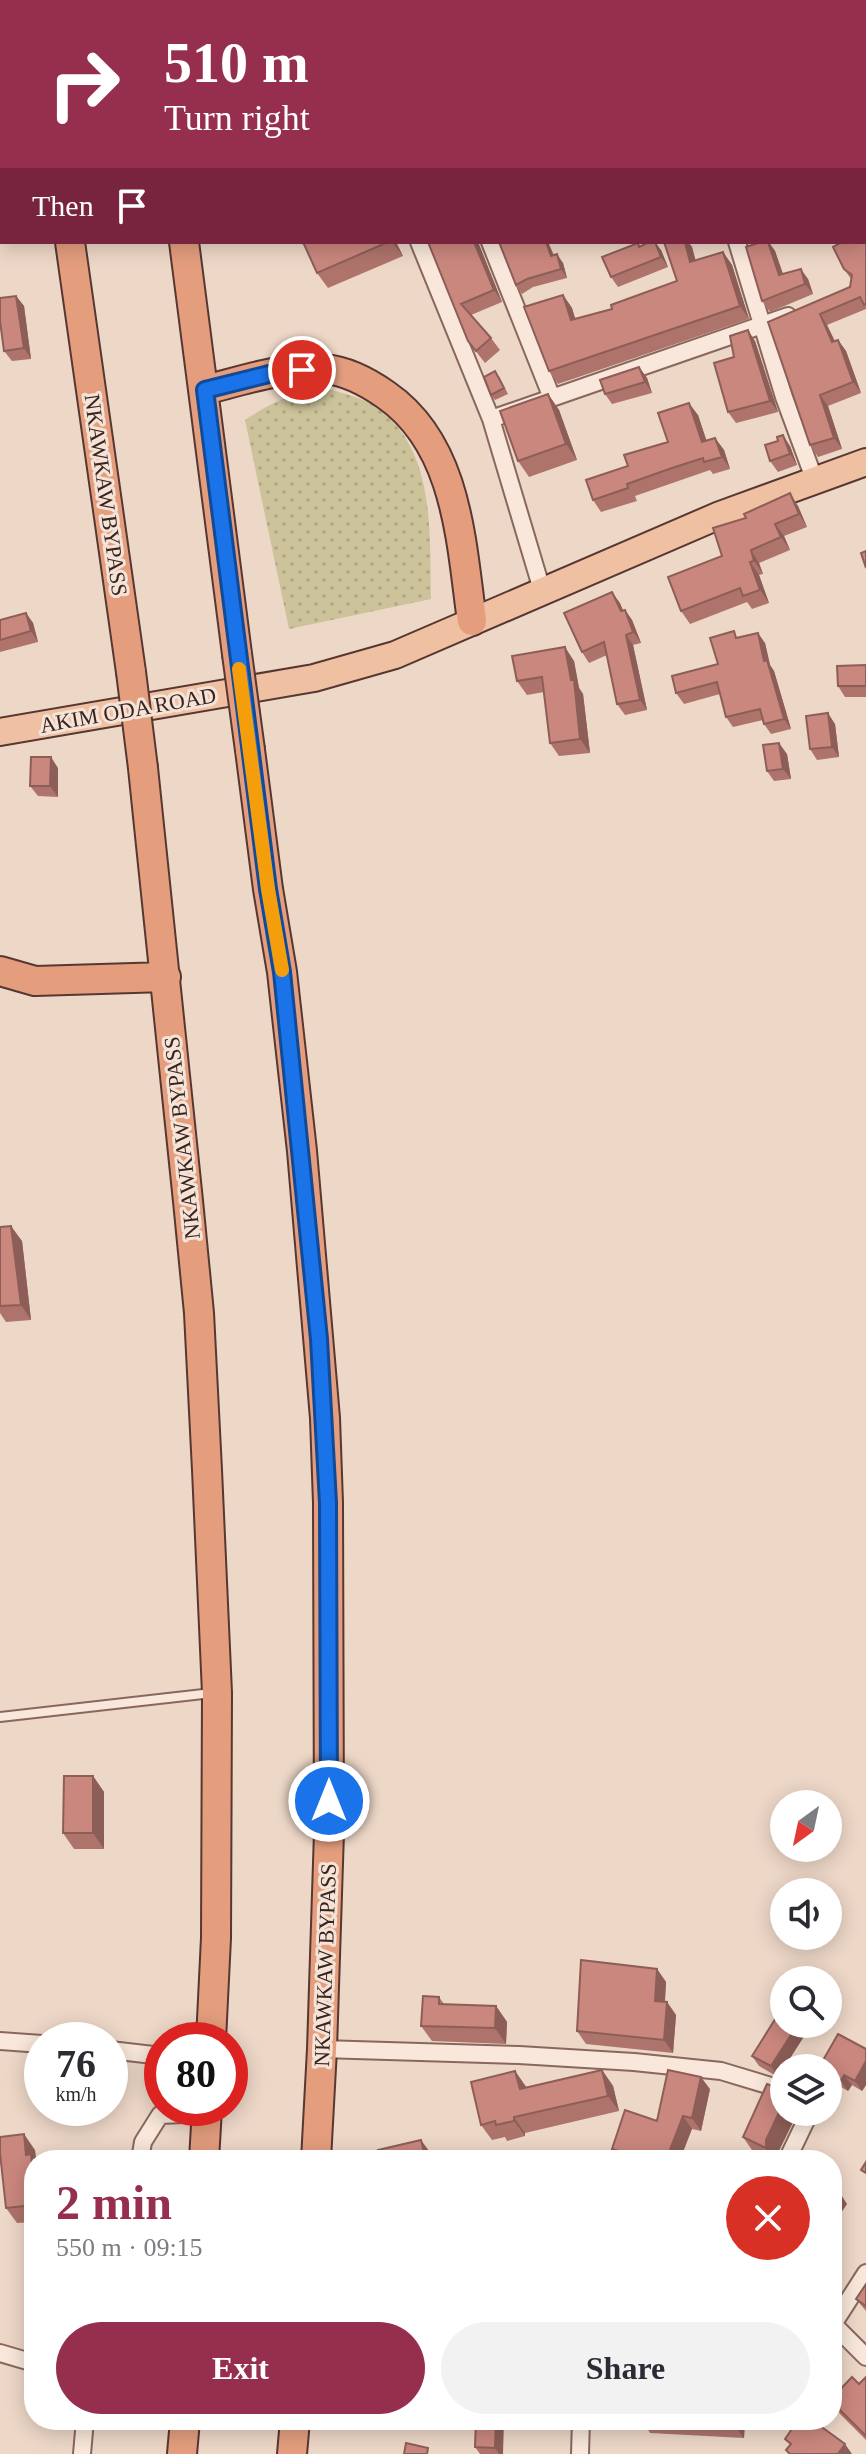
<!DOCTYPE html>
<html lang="en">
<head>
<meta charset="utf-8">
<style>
	:root { --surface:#fff; --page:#f2f2f3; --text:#2b2b33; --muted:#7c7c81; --accent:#962e4e }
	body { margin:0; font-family:Georgia,serif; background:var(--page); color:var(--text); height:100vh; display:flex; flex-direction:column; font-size:30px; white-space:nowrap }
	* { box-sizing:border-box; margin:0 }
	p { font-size:26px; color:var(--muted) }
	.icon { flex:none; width:44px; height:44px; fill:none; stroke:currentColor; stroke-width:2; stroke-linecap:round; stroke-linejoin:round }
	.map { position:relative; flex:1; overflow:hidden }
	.side { position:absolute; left:24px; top:2150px; width:818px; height:280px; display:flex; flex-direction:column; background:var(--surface); border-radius:32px; box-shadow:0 4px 20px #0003 }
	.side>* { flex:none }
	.top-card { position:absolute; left:0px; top:0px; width:866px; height:244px; box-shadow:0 4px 20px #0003; background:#962e4e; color:#fff; overflow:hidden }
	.needle { width:52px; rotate:213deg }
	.tools { position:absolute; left:770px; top:1790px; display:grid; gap:16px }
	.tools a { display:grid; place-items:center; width:72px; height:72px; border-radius:50%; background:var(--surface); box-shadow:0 4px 20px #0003; font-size:40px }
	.speed { position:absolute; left:24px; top:2022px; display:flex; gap:16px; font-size:40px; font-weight:700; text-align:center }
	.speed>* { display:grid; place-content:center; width:104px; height:104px; border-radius:50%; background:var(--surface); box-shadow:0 4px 20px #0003; line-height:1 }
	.speed small { font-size:20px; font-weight:400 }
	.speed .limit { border:12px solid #d22; background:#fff; color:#111 }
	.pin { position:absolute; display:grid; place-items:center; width:68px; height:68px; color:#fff; margin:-34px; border:4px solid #fff; border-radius:50%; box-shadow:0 2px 8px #0007 }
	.me { position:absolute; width:88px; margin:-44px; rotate:0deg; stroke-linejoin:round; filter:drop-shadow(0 0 6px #0008) }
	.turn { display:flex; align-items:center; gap:28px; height:168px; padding:0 32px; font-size:36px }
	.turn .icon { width:104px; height:104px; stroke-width:2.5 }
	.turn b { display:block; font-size:56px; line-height:68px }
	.then { display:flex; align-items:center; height:76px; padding:0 32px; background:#0003; gap:16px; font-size:30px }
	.round { display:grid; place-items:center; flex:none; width:84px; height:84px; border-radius:42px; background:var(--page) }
	.headline { display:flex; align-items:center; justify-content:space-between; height:136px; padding:0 32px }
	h1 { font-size:48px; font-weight:600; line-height:60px; color:var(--accent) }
	.primary-button { display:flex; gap:16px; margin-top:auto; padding:16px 32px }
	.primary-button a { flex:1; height:92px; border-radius:48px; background:var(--accent); color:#fff; font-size:32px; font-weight:600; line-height:92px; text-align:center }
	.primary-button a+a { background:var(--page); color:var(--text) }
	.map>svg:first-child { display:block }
	.grass { fill:url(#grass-dots) }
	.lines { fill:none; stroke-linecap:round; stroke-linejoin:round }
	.service-casing { stroke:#89675d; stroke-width:12 }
	.minor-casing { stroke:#89675d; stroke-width:20 }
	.primary-casing { stroke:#573731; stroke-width:30 }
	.trunk-casing { stroke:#573731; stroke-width:32 }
	.service { stroke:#f8e7da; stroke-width:8 }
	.minor { stroke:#f8e7da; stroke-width:16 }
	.primary { stroke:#efc0a1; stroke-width:26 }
	.trunk { stroke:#e49e7e; stroke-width:28 }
	.trunk-bridge-casing { stroke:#573731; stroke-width:32; stroke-linecap:butt }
	.trunk-bridge { stroke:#e49e7e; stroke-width:28 }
	.wall { fill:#ae746c }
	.shaded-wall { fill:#8d5e58 }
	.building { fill:#ca877e; stroke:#8d5e58; stroke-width:2 }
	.route-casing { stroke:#114b97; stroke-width:20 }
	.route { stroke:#1a73e8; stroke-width:14 }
	.slow { stroke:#f59e0b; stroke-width:14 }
	.labels { text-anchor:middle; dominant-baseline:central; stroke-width:6; stroke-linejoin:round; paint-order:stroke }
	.street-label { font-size:22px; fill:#392520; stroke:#f5e3d7 }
</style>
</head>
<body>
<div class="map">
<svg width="866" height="2454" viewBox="0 0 866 2454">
	<defs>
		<pattern id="grass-dots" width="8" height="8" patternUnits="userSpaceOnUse" patternTransform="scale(2)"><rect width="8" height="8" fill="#ccc39b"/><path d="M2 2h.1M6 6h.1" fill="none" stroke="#b0a785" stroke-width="1.8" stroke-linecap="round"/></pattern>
	</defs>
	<rect width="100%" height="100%" fill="#edd7c7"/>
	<path class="grass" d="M332 390C345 394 362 398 373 405 437 447 429 532 431 599L289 629 245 420C277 399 294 392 332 390Z"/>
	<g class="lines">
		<g class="service-casing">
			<path id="service" d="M0 1717 212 1693"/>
		</g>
		<g class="minor-casing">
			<path id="minor" d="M328 0 329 2
				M360 2 363 0
				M0 53 2 54
				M0 172V184
				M419 242 491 419 542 590
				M490 242 552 398
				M737 242 784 397 815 481
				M491 419 788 316
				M0 2041 42 2044
				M322 2049 519 2055 634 2062 721 2071 784 2090
				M110 2050 162 2056
				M140 2160 143 2142 160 2115 207 2113
				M787 2160 810 2112
				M832 2323 866 2357
				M832 2326 866 2273
				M0 2353 34 2363
				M82 2454 85 2420
				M580 2454 581 2420"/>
		</g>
		<g class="primary-casing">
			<path id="primary" d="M0 732 314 678 395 655 720 515 866 462"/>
		</g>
		<g class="trunk-casing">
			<path id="trunk" d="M35 0 36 2
				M150 0V2
				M70 242 131 672
				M184 242 237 654
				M205 390C244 380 284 366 325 369 346 371 369 383 386 395 458 445 461 542 472 621
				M250 750 268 889 282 972 302 1151 325 1418 328 1503 329 1832 322 2049 316 2160
				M143 768 188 1201 199 1313 207 1470 217 1693 216 1938 211 2040
				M0 971 35 981 166 977
				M204 2160 207 2108
				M182 2454 185 2420
				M292 2454 295 2420"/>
		</g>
		<use href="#service" class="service"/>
		<use href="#minor" class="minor"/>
		<use href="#primary" class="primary"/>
		<use href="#trunk" class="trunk"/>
		<g class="trunk-bridge-casing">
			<path id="trunk-bridge" d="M237 654 250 750
				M131 672 143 768"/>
		</g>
		<use href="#trunk-bridge" class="trunk-bridge"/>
	</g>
	<path class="wall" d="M556 0H679L674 2H557Z
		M849 0H866V26L864 23V2H850Z
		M866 229V309L827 325 835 341 838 340 846 351 861 393 828 406 842 449 818 457 810 445 768 322 850 287 851 279 844 269Z
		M301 242H396L403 256 328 288 317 273 305 245H303Z
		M428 242H478L502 302 471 315 491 338 500 350 485 363 468 341Z
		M548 242 554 255 563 263 567 278 533 287 522 294 516 285Z
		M664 242H688L692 247 695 261 723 252 732 265 749 319 558 384 549 371 563 295 572 308 575 319 612 309 677 281Z
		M761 242H769L775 251 783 274 808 279 813 294 770 312 762 301Z
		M638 243 640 246 661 250 668 267 618 287 611 277Z
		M16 296 24 306 31 359 12 361 4 351Z
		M755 341 778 412 736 423 728 412 734 357Z
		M639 367 647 378 652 393 612 404 605 394Z
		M499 376 508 394 495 400 491 395Z
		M548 394 559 410 577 460 529 477 518 461Z
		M698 415 706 440 715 438 724 450 730 469 713 474 710 470 635 496 637 501 601 512 593 500 628 466 668 442Z
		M790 446 797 465 778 472 770 461Z
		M798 506 807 527 784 536 790 550 759 563 763 574 759 575 769 603 752 609 747 602 690 624 681 611 722 556 746 518Z
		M612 592 623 610H625L632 620 641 643 633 645 647 710 625 715 617 704 607 655 589 663 582 652Z
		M26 613 33 623 38 642 0 652V620Z
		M739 637 765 643 770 665 774 671 791 729 771 734 764 724 763 720 733 727 726 717 720 694 684 704 676 693 718 664Z
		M574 661 579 688 583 694 590 753 559 756 550 743 544 692 527 695 517 681Z
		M866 665V697H845L838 686Z
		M835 724 839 757 817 760 810 749Z
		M787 754 791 779 774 781 767 771Z
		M58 768V797L38 796 30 786Z
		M0 1227 22 1241 31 1320 6 1322 0 1313Z
		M93 1776 104 1792V1849H74L63 1833Z
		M657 1969 666 1982 665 2002H667L676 2015 673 2053 586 2044 577 2031Z
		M439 1997 444 2004 496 2006 507 2022 506 2044 432 2041 421 2026Z
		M810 2027 778 2077 759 2066 752 2056Z
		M866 2049V2085L862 2091 852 2085 848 2091 834 2083 828 2075V2068H826L822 2062Z
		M602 2070 613 2086 619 2111 525 2133V2136L507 2141 505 2137 492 2140 481 2125 515 2071 527 2088Z
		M767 2084 777 2155V2160H769L754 2153 743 2137Z
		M710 2089 701 2131 692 2129 619 2159 612 2149Z
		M35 2150 36 2160H34V2222L17 2223 6 2208Z
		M866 2284V2311L856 2299Z
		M866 2377V2440L841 2415 832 2403V2398L859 2384Z
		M476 2420 503 2454H480L475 2447Z
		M642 2420H745L744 2438 650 2433Z"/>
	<path class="shaded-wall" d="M392 242H396L403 256Z
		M474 242H478L502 302 494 290Z
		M546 242H548L557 265 551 256Z
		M655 242 661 250 668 267 661 257Z
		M685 242H688L692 247 700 276 690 262Z
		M768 242 775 251 787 286 779 275Z
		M723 252 732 265 749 319 740 306Z
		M557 254 563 263 567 278 561 269Z
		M801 269 808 279 813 294 805 284Z
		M563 295 572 308 580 334 571 320Z
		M16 296 24 306 31 359 24 348Z
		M820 314 827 325 840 353 832 342Z
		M748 330 755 341 778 412 770 401Z
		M838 340 846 351 861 393 853 382Z
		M639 367 647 378 652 393 645 382Z
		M548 394 559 410 577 460 566 444Z
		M820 395 828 406 842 449 834 438Z
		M689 403 698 415 711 454 702 442Z
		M783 435 790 446 797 465 790 454Z
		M715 438 724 450 730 469 722 457Z
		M790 493 798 506 807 527 799 514Z
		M775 524 784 536 790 550 781 537Z
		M751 550 759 563 763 574 754 561Z
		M750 562 759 575 769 603 760 590Z
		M612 592 620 603 628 622 621 611Z
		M625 610 632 620 641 643 633 632Z
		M26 613 33 623 38 642 31 631Z
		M758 633 765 643 770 665 774 671 791 729 784 719 764 661Z
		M626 635 633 645 647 710 640 700Z
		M565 647 574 661 579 688 583 694 590 753 580 739Z
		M828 713 835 724 839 757 832 747Z
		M779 743 787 754 791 779 783 769Z
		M51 757 58 768V797L50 786Z
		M11 1226 22 1241 31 1320 21 1305Z
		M93 1776 104 1792V1849L93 1833Z
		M657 1969 666 1982 664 2014 655 2001Z
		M667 2002 676 2015 673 2053 664 2040Z
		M496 2006 507 2022 506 2044 495 2028Z
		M798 2024H808L810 2027 778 2077 771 2066Z
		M866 2061V2085L862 2091 855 2081Z
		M602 2070 613 2086 619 2111 608 2096Z
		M515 2071 526 2087 531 2105 520 2089Z
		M844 2075 852 2085 848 2091 841 2081Z
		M701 2077 710 2089 701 2131 692 2118Z
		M784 2102V2112H798L777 2155V2160H774L766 2148V2140Z
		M683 2116 692 2129 680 2160H666Z
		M514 2117 525 2133V2136L514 2121Z
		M24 2134 35 2150 36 2160H34V2183L26 2155Z
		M421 2140 432 2155 433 2160H426Z
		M840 2193 847 2204 833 2225 832 2204Z
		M496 2420H504L503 2454H499L495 2448Z
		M735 2420H745L744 2438 734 2425Z
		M845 2444 852 2454H838Z"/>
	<path class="building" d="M258 0H300V2H258Z
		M556 0H634V2H557Z
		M853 0H866V12L864 13V2H854Z
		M866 63V95L864 97V64Z
		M866 229V304L864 305 860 297 820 314 832 342 838 340 853 382 820 395 834 438 810 445 768 322 850 287 852 275 844 269 833 247 842 242H864V230Z
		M303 242H388L317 273Z
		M428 242H474L494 290 461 304 491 338 476 351 468 341Z
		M499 242H546L551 256 557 254 561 269 527 279 516 285Z
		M649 242H655L661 257 611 277 602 257 638 243 639 247Z
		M664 242H685L690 262 723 252 740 306 549 371 524 307 563 295 571 320 612 309 611 305 677 281Z
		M761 242H768L779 275 801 269 805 284 762 301 746 247Z
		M16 296 24 348 4 351 0 321V298Z
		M748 330 770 401 728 412 714 363 734 357 730 336Z
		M639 367 645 382 605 394 600 380Z
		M495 371 504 388 491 395 484 377Z
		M548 394 566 444 518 461 500 411Z
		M689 403 702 442 715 438 722 457 704 462 703 458 672 468 627 484 628 488 593 500 586 480 628 466 624 455 668 442 658 413Z
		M783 435 790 454 770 461 765 445 778 441 777 437Z
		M790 493 799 514 775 524 781 537 751 550 754 561 750 562 760 590 743 596 740 588 681 611 668 577 722 556 713 528 746 518 744 514Z
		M866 551V568L861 553Z
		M612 592 621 611 625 610 633 632 626 635 640 700 617 704 604 642 582 652 564 613Z
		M26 613 31 631 0 640V620Z
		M734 631 736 638 758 633 764 661 767 660 784 719 764 724 760 709 726 717 717 682 676 693 672 676 718 664 710 638Z
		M565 647 571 680H574L580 739 550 743 542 677 517 681 512 656Z
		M866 665V686H838L837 666Z
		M828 713 832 747 810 749 806 716Z
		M779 743 783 769 767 771 763 745Z
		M31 757H51L50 786H30Z
		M11 1226 21 1305 0 1306V1227Z
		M64 1776H93V1833H63Z
		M581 1960 657 1969 655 2001 667 2002 664 2040 577 2031Z
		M423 1996 439 1997V2004L496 2006 495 2028 421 2026Z
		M784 2005V2024H798L771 2066 752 2056Z
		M838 2034 866 2049V2061L855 2081 844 2075 841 2081 828 2073 830 2066 822 2062Z
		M602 2070 608 2096 514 2117V2121L496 2125 495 2121 481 2125 471 2082 515 2071 520 2089Z
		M668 2070 701 2077 692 2118 683 2116 666 2160H619L622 2152 612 2149 625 2110 657 2121Z
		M767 2084 784 2090V2102L766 2140V2148L743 2137Z
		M24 2134 26 2155 31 2154 34 2182V2205L6 2208 0 2153V2137Z
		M421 2140 426 2160H381L378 2150Z
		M866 2162V2173L861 2170Z
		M832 2187 840 2193 832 2204Z
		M866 2284V2306L856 2299Z
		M852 2377 859 2384 866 2377V2436L832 2402V2398Z
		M476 2420H496L495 2448 475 2447Z
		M652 2420H735L734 2425Z
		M798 2420H812L845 2444 838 2454H790L786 2450 791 2444 785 2439Z
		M406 2443 428 2448 427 2454H404Z"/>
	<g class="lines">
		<g class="route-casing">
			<path id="route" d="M302 370 277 372 205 390 268 889 282 972 319 1339 328 1503 329 1801"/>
		</g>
		<use href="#route" class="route"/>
		<path class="slow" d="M239 669 268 889 282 970"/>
	</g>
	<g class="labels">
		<g class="street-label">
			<text transform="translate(106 495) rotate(82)">NKAWKAW BYPASS</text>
			<text transform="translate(128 710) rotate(-10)">AKIM ODA ROAD</text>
			<text transform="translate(182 1138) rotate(-96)">NKAWKAW BYPASS</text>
			<text transform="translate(325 1965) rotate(-88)">NKAWKAW BYPASS</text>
		</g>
	</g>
</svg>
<div class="tools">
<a><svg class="needle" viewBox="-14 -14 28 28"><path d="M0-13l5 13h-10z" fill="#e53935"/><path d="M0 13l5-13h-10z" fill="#7c7c81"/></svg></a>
<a><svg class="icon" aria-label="sound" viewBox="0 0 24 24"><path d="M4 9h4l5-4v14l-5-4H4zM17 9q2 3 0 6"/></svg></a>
<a><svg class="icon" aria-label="search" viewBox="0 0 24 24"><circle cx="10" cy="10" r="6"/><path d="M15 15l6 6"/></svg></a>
<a><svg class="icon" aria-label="layers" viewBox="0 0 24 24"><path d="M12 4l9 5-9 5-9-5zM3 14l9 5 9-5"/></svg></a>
</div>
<div class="speed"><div>76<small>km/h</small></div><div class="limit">80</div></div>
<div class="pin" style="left:302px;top:370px;background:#d93025"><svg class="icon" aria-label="arrive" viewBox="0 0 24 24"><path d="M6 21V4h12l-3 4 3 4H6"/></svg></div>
<svg class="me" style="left:329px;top:1801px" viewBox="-20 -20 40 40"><circle r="17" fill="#1a73e8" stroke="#fff" stroke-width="3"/><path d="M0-11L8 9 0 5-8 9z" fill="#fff"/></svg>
<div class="top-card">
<div class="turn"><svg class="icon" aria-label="right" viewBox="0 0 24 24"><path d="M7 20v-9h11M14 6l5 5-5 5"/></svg><div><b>510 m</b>Turn right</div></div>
<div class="then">Then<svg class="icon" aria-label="arrive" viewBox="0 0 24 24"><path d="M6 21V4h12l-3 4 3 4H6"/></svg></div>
</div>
<section class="side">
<div class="headline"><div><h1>2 min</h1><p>550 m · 09:15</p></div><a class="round" style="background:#d93025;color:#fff"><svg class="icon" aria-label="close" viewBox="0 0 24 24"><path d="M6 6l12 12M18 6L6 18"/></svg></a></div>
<div class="primary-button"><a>Exit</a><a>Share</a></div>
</section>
</div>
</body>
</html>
